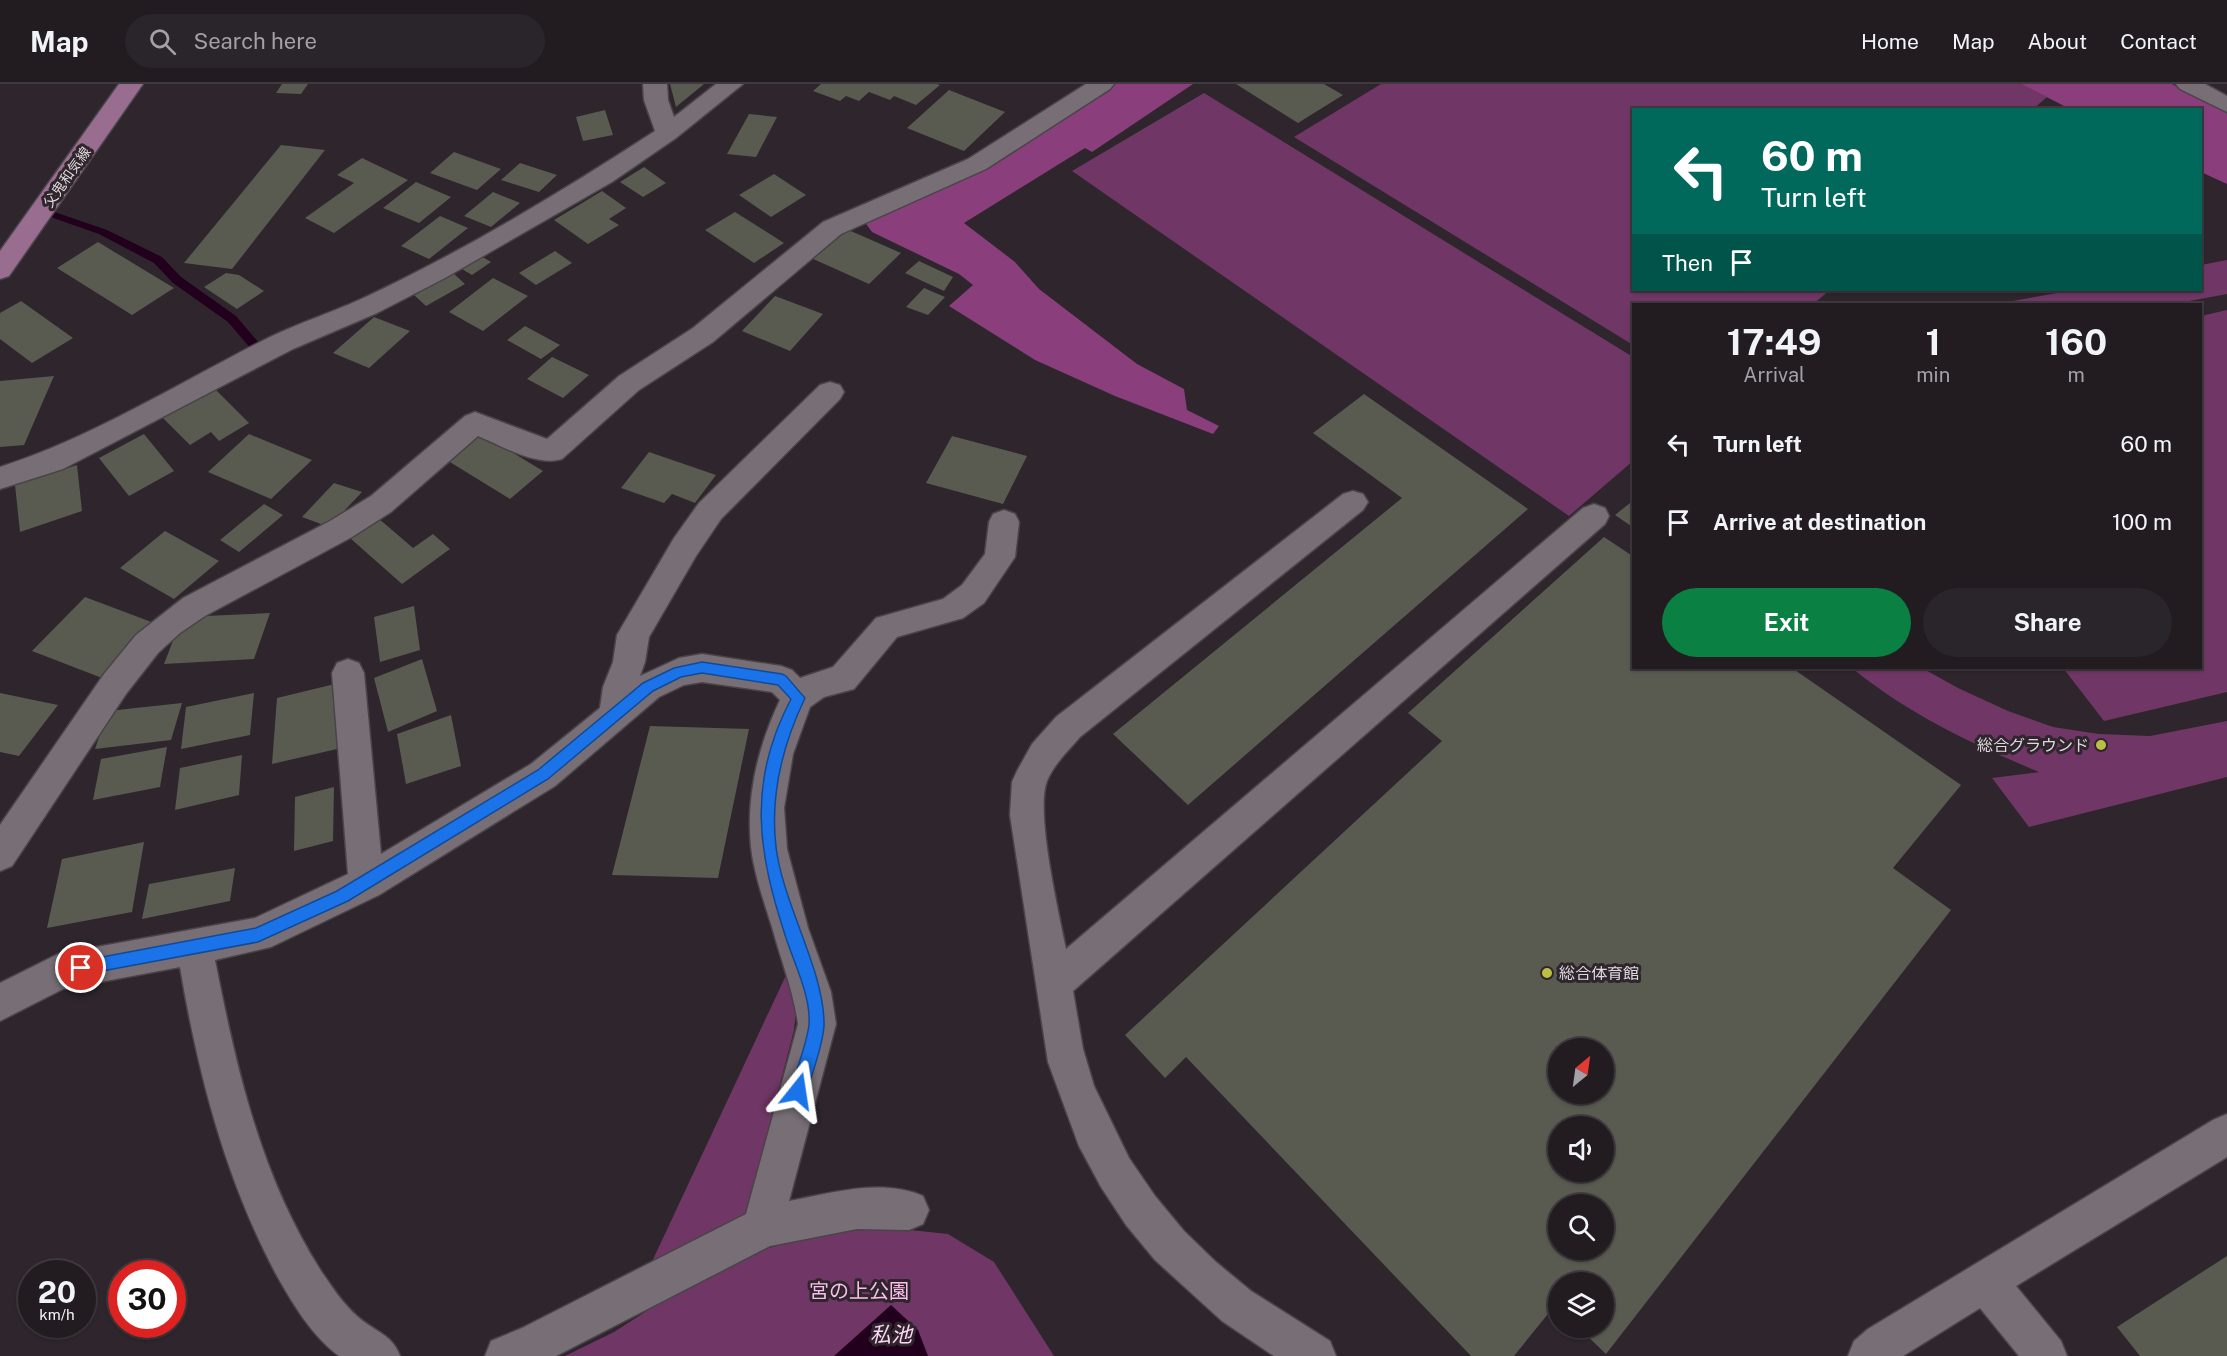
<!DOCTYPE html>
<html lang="en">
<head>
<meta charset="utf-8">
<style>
	:root { --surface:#221c21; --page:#2a252a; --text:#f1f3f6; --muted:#a2a1a5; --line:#3f3a3f; --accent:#0b8043 }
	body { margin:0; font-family:"Public Sans","Noto Sans JP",sans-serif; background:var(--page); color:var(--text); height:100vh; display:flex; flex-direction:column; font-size:22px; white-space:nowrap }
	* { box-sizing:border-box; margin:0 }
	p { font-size:20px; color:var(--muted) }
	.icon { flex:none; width:33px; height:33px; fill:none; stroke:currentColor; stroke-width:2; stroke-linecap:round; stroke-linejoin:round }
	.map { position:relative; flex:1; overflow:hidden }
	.drawer { position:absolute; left:1632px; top:219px; width:570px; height:366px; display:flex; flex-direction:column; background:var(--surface); border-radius:0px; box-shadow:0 2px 4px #0004,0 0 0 2px var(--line) }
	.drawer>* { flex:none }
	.banner { position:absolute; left:1632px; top:24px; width:570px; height:183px; border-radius:0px; box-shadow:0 2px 4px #0004,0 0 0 2px var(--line); background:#00695c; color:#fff; overflow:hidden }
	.needle { width:39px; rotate:29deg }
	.buttons { position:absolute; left:1548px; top:954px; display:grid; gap:12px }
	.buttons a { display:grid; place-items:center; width:66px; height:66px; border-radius:50%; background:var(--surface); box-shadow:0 2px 4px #0004,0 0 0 2px var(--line); font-size:30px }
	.speed { position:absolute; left:18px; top:1176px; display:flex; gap:12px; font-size:30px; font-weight:700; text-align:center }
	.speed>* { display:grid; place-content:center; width:78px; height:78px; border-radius:50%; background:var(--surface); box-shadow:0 2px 4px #0004,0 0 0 2px var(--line); line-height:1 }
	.speed small { font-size:15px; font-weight:400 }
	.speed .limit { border:9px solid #d22; background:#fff; color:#111 }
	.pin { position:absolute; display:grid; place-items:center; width:51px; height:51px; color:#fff; margin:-26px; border:3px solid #fff; border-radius:50%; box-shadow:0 2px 6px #0007 }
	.me { position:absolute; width:66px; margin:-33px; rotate:15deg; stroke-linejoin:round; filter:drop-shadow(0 0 4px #0008) }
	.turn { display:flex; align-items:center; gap:21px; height:126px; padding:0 30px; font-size:27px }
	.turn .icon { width:78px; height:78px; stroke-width:2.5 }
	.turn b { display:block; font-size:42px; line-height:51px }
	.then { display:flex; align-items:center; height:57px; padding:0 30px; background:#0003; gap:12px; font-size:22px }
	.eta { display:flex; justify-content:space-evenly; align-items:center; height:102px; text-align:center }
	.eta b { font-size:36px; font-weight:700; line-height:42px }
	.button { display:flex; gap:12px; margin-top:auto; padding:12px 30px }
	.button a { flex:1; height:69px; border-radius:36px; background:var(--accent); color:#fff; font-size:24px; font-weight:700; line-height:69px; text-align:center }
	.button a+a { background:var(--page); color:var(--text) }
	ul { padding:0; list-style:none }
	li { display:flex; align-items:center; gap:18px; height:78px; padding:0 30px }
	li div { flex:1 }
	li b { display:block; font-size:22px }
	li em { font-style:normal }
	header { display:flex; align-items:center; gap:36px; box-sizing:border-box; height:84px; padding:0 30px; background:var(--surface); border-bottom:2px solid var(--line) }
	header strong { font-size:28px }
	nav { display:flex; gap:33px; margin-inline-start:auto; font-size:21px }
	.search { width:420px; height:54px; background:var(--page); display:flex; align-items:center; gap:15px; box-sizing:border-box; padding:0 21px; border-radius:33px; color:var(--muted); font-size:22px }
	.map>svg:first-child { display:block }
	.green { fill:#703665 }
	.forest { fill:#8a3e7c }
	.water { fill:#22001d }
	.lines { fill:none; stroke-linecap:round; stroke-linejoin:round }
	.stream { fill:#22001d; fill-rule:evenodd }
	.building { fill:#595a50; fill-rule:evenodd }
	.minor-casing { stroke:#4a4449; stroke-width:3 }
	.major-casing { stroke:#4a4449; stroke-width:3 }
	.minor { fill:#786f76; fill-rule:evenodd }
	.major { fill:#986d8f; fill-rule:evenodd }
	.route { fill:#1a73e8; stroke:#114b97; stroke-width:1.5 }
	.poi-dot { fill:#bbc044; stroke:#2e262c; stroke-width:2 }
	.labels { text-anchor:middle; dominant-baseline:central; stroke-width:6; stroke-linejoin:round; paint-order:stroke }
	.far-street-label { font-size:14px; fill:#dfd9dd; stroke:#2e262c }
	.poi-label { font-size:16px; fill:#dfd9dd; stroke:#2e262c; text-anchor:end }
	.near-park-label { font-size:20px; fill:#fcbced; stroke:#2e262c }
	.near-water-label { font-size:21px; font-style:italic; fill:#ffd4f4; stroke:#2e262c }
</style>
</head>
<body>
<header>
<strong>Map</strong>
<div class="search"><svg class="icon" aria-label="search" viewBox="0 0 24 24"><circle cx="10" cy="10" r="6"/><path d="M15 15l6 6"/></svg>Search here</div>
<nav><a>Home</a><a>Map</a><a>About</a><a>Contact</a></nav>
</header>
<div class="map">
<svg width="2227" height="1272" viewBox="0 0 2227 1272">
	<rect width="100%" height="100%" fill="#2e262c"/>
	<path class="green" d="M1381 0H2021L2047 13 2032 26H1634V206H1830L1813 220H1634L1633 261 1294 53Z
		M1204 9 1633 273V377L1569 432 1072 87Z
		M2227 176V210L2173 220H1996L2074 206H2200L2201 181Z
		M2227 226V608L2104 637 2063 584H2200L2201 232Z
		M1852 584H1922L1958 604 2008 627 2053 643 2099 650 2150 652 2227 637V693L2029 743 1992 694 2039 688C1972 660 1908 630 1852 584Z
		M788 887 797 916 794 946 746 1132 649 1184Z
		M854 1140 948 1150 994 1178 1054 1272H565L614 1248 690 1199 762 1166Z"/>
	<path class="forest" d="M1113 0H1193L1092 68 1085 64 964 139 1015 178 1039 205 1137 280 1184 305 1187 326 1219 342 1213 350 1115 312 1035 276 949 222 973 201 959 190 872 148 864 137Z
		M2021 0H2172L2227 29V100L2201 88 2200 26 2070 25Z"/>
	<path class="water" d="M891 1221 918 1246 928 1272H834Z"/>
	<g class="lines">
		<path class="stream" d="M43 124 107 146 162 173 181 193 236 232 265 266V272H257L228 238 173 199 154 179 99 150 39 129 38 127Z"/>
	</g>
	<path class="building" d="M282 0H308L301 10 276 9Z
		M670 0H704L676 23Z
		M821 0H937L940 1 916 21 894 12 890 16 869 8 859 17 846 12 840 17 813 7Z
		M1236 0H1324L1343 11 1298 39Z
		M949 6 1005 28 964 67 907 44Z
		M605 26 613 51 583 57 576 33Z
		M749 30 777 33 756 73 727 70Z
		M281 61 325 66 232 185 184 179Z
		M454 68 501 85 477 106 430 89Z
		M362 74 408 96 334 149 305 134 354 99 337 91Z
		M520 79 557 91 539 108 501 96Z
		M644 83 666 99 643 113 620 98Z
		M774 90 806 111 771 133 739 111Z
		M416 98 451 113 419 139 383 124Z
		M602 107 626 124 609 135 619 141 588 160 554 136Z
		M493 108 520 119 491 143 464 132Z
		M735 128 784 159 754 179 705 146Z
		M440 132 468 144 429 175 401 162Z
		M844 144 901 169 869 200 811 174Z
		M98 158 174 204 132 231 57 184Z
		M555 167 572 179 536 201 519 189Z
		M481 172 491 178 472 191 462 185Z
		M919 177 953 193 944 207 905 189Z
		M452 188 465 200 426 222 413 210Z
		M226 189 239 191 264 207 237 225 204 203Z
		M493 194 528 212 483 247 449 228Z
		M924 204 945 213 928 231 906 223Z
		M775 212 823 230 790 267 742 247Z
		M21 217 73 254 32 279 0 255V229Z
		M374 233 410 247 369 284 333 269Z
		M525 242 560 261 541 275 507 256Z
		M552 273 589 291 563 314 527 295Z
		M54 292 24 361 0 363V297Z
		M215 305 249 339 219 357 211 348 190 361 163 334Z
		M1364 310 1528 425 1188 721 1113 650 1402 414 1313 349Z
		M479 348 543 387 510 415 445 375Z
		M144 350 174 387 129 412 99 374Z
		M249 350 312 376 271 415 208 388Z
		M952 352 1027 372 1003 420 926 399Z
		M649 368 716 391 695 419 672 410 664 419 621 404Z
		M77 381 82 427 20 448 15 401Z
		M334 399 362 408 329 443 302 433Z
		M1630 419 1634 421V444L1615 431Z
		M264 420 283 431 239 468 220 456Z
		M378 434 413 464 433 450 450 465 402 500 350 454Z
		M165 447 219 477 174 515 120 484Z
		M1604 453 1634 473V584H1792L1961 701 1893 784 1951 826 1606 1270 1579 1244H1604V1198H1558V1223L1556 1220 1514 1272H1471L1186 973 1165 994 1125 951 1442 657 1408 629ZM1558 964H1604V1010H1558ZM1558 1042H1604V1088H1558ZM1558 1120H1604V1166H1558Z
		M85 513 154 539 102 594 32 567Z
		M414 522 420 566 380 578 374 533Z
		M270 529 254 575 164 580 182 533Z
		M422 575 437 627 388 648 374 594Z
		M339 599 337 665 272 680 277 614Z
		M0 609 58 621 19 672 0 668Z
		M254 609 250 651 181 665 186 623Z
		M182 619 171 656 95 665 108 627Z
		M451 631 461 682 406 700 397 650Z
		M650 642 749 645 718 794 612 791Z
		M167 663 160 703 93 716 101 675Z
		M242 671 239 711 175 726 180 684Z
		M334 703 333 757 294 767 295 713Z
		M144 758 132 828 47 844 62 775Z
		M235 784 230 817 142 835 149 800Z
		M2227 1172V1272H2140L2117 1243Z"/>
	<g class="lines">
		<g class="minor-casing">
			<path id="minor" d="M643 0H667L668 16 674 33 716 0H743L676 54 612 98 445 194 377 229 293 265 63 385 0 405V383C94 353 182 297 270 253 299 239 330 229 359 216 461 169 561 108 655 47L644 16Z
				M1086 0H1114L1110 5 986 85 841 150 713 258 639 306 562 375C537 383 502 362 478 352L391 428 352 453 205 532 180 549 158 569 126 610 12 782 0 787V741L104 590 136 551 183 514 330 437 371 412 465 332 475 328 547 355 619 292 693 244 823 138 968 75Z
				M2176 0H2205L2227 12V28L2180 5Z
				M830 298 840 301 844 308 840 315 721 435 696 472 649 553 645 578 640 592 679 574 702 570 781 582 792 586 800 594 833 583 876 534 943 515 962 501 985 470 989 438 993 430 1004 426 1015 430 1019 438 1015 473 984 519 963 534 897 553 854 605 824 613 810 623 793 670 784 724 787 765 808 844 831 908 836 940 789 1117C831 1109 882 1094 923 1112L929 1126 923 1140 909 1146 857 1145 770 1162 556 1272H485L491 1257 522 1244 746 1130 798 940C793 906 781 876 772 843 764 818 754 789 751 763 746 713 758 662 780 616L772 608 702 598 684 601 659 613 555 702 379 811 271 863 215 876C236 984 261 1093 321 1187 332 1203 343 1220 358 1233 375 1248 392 1250 400 1272H339C311 1251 293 1220 276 1190 225 1094 198 989 180 883L63 905 0 937V899L58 870 255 834 348 790 332 589 337 579 348 575 359 579 364 589 381 770 531 680 600 624 603 603 613 578 617 551 674 454 699 419 820 301Z
				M1353 407 1363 410 1368 418 1363 426 1080 653C1068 667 1054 680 1047 697 1035 728 1059 830 1066 865L1583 424 1594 420 1605 424 1609 432 1605 440 1073 907 1083 965 1094 1002 1129 1074 1155 1112 1184 1147 1216 1178 1251 1207 1330 1257 1336 1272H1274L1222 1237 1155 1176 1126 1141 1101 1103 1079 1062 1048 978 1010 731 1012 698 1017 687 1032 660 1056 633 1343 410Z
				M2227 1030V1073L2016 1202 2061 1257 2067 1272H2019L1980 1224 1903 1272H1848L1854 1257 1868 1245 2213 1036Z"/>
		</g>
		<g class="major-casing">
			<path id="major" d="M119 0H143L9 192 0 195V167Z"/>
		</g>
		<use href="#minor" class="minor"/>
		<use href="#major" class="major"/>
	</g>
	<path class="route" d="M702 578 782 590 786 592 805 614C783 660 770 712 776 763 783 820 823 884 824 938 825 953 810 999 804 1013L798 1015 793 1013 790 1007C796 986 806 963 809 941 811 914 796 883 787 857 758 770 746 700 791 615L778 601 702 589 681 593 653 607 548 695 348 817 258 858 81 891 75 889 73 884 75 879 81 877 256 844 337 807 538 686 643 599 674 584Z"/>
	<g class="poi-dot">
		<circle cx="2101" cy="661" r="6"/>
		<circle cx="1547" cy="889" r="6"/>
	</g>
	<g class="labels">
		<g class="far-street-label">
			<text transform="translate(67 93) rotate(-55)">父鬼和気線</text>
		</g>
		<g class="poi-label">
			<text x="2089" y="661">総合グラウンド</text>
			<text x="1559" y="889" text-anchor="start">総合体育館</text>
		</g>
		<g class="near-park-label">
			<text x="859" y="1207">宮の上公園</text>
		</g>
		<g class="near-water-label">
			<text x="891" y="1250">私池</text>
		</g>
	</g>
</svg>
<div class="buttons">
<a><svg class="needle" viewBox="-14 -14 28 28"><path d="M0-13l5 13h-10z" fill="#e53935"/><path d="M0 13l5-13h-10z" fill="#a2a1a5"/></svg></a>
<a><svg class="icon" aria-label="sound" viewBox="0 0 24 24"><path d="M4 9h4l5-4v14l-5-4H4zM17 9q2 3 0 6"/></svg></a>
<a><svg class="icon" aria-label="search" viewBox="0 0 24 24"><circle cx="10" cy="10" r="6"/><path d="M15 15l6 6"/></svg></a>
<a><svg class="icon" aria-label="layers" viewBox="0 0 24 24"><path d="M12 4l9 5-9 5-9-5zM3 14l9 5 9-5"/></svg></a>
</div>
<div class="speed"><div>20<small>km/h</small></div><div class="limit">30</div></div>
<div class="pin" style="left:81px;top:884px;background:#d93025"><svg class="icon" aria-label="arrive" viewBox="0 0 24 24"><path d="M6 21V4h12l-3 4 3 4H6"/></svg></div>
<svg class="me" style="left:798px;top:1007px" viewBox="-20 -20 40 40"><path d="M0-17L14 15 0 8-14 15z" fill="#1a73e8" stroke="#fff" stroke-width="4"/></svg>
<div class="banner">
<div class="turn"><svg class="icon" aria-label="left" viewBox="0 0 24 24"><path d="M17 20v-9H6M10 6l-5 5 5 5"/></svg><div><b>60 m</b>Turn left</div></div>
<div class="then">Then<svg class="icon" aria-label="arrive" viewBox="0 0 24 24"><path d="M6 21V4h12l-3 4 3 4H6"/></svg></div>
</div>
<section class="drawer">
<div class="eta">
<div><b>17:49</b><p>Arrival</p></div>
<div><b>1</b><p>min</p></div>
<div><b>160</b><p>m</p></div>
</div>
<ul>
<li><svg class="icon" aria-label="left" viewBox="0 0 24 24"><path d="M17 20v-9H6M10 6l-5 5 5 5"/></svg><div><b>Turn left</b></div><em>60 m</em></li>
<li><svg class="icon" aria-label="arrive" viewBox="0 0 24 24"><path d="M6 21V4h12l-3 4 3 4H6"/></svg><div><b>Arrive at destination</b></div><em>100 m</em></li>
</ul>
<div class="button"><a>Exit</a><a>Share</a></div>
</section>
</div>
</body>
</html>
